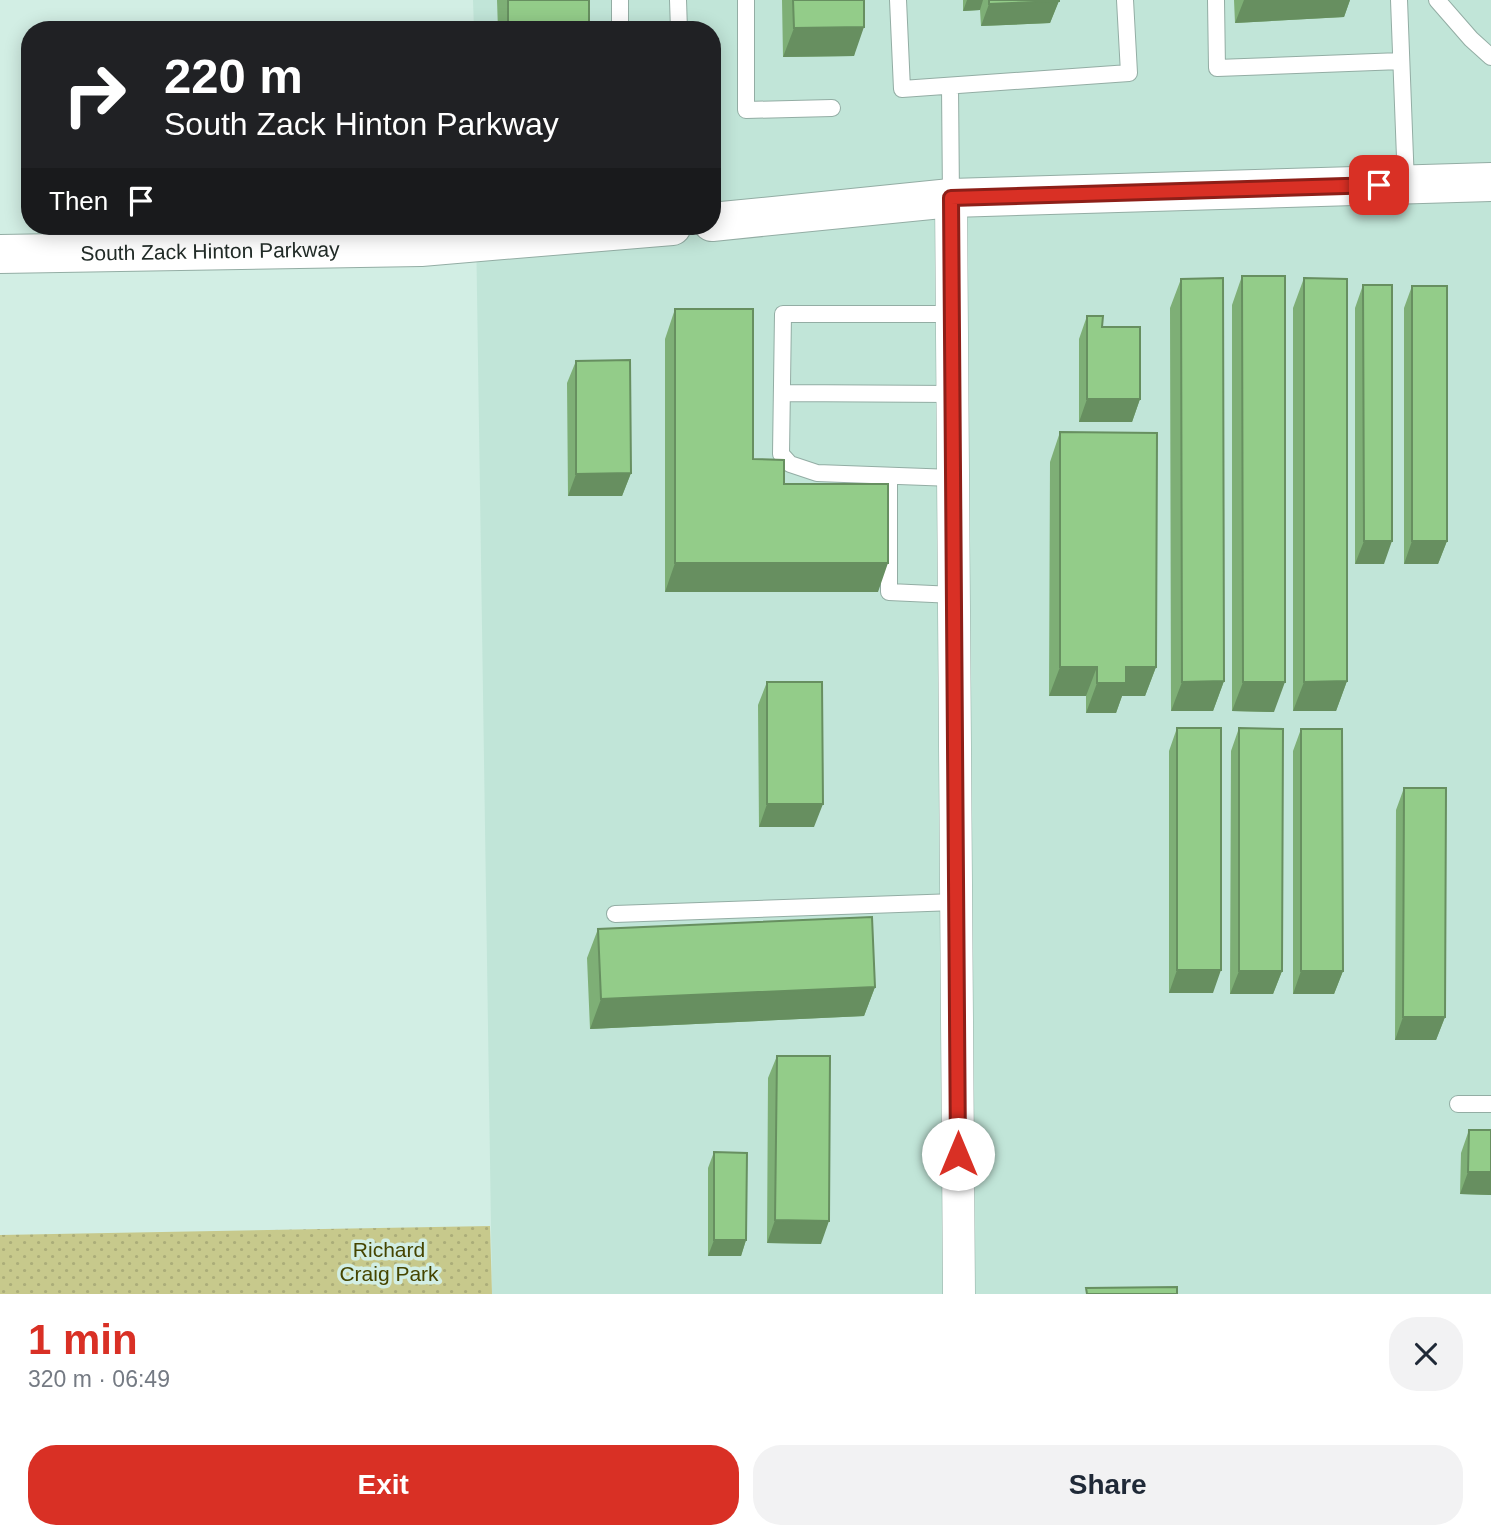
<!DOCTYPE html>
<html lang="en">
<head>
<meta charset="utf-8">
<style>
	:root { --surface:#fff; --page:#f2f2f3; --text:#1f2937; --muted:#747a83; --accent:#d93025 }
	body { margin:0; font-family:Helvetica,sans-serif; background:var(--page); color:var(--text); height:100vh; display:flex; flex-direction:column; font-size:26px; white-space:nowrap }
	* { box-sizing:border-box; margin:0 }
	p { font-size:23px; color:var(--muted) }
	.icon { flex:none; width:38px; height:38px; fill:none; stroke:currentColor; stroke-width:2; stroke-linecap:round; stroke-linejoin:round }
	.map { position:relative; height:1294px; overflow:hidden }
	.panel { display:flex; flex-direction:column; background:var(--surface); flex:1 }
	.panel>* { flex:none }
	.hud { position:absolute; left:21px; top:21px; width:700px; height:214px; border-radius:28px; box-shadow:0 4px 18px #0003; background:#202124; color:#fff; overflow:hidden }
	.pin { position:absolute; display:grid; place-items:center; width:60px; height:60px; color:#fff; margin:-30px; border-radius:14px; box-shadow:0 4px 10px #0006 }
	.me { position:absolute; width:77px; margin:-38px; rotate:0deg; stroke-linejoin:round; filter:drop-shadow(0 0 5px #0008) }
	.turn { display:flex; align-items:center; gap:24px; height:147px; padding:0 28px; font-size:32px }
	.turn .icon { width:91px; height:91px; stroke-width:2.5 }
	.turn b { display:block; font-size:49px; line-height:60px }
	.then { display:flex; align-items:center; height:66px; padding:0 28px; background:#0003; gap:14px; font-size:26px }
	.round { display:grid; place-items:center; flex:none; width:74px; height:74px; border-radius:28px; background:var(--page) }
	.headline { display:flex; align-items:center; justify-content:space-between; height:119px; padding:0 28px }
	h1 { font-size:42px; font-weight:700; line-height:52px; color:var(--accent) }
	.action { display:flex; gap:14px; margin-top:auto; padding:14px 28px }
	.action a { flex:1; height:80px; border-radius:28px; background:var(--accent); color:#fff; font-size:28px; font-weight:700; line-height:80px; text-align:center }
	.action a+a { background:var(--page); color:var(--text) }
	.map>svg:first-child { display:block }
	.built { fill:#c1e5d8 }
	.park { fill:url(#park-dots) }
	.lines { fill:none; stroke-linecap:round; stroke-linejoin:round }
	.service-casing { stroke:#93ada4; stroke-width:18 }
	.minor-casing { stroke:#93ada4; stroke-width:33 }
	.secondary-casing { stroke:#93ada4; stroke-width:40 }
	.service { stroke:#fff; stroke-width:16 }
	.minor { stroke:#fff; stroke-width:32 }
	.secondary { stroke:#fff; stroke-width:38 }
	.wall { fill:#7eaf76 }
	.shaded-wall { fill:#678f60 }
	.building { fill:#93cc89; stroke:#678f60; stroke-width:2 }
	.route-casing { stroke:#8d1f18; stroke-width:18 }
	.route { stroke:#d93025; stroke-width:12 }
	.labels { text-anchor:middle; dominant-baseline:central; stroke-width:7; stroke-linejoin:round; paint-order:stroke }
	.street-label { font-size:21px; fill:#222c28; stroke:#d2eee4 }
	.park-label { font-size:21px; fill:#454500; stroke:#d2eee4 }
</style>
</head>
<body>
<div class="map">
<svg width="1491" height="1294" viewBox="0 0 1491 1294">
	<defs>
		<pattern id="park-dots" width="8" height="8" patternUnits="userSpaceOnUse" patternTransform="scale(1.75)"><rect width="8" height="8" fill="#c7c98c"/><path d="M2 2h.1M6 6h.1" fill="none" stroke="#abad79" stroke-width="1.8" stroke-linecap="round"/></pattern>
	</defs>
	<rect width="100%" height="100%" fill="#d2eee4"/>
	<path class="built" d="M473 0H1491V1294H492L476 226H712V30H474Z"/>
	<path class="park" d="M490 1226 492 1294H0V1235Z"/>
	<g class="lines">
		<g class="service-casing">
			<path id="service" d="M678 0 679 30
				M746 0V110L832 108
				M898 0 902 89 1129 73 1125 0
				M1216 0 1217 68 1401 61
				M1399 0 1406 184
				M1437 0 1471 39 1491 57
				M620 30V0
				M950 87 951 198
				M952 314H783L781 454 790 464 817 473 953 478
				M782 393 953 394
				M889 476V592L954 595
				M615 914 956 902
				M1458 1104H1491"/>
		</g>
		<g class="minor-casing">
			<path id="minor" d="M951 198 959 1294"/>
		</g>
		<g class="secondary-casing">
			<g id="secondary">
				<path d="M712 222 951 198 1491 182"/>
				<path id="s1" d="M0 254 421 247 672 226"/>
			</g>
		</g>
		<use href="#service" class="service"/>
		<use href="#minor" class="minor"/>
		<use href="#secondary" class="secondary"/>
	</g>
	<path class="wall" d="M497 0H589V30H498Z
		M782 0H864L854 56 783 57Z
		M963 0H1059L1050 23 981 26 980 10 963 11Z
		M1234 0H1350L1344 17 1235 23Z
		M1242 276 1274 712 1232 711V305Z
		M1304 278 1347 681 1336 711H1293V308Z
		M1181 279 1224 681 1213 711H1171L1170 308Z
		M1363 285 1384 564H1355V308Z
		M1412 286 1447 541 1438 564H1404V308Z
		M675 309 753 459 784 484 878 592H665V339Z
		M1087 316 1102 327 1140 399 1132 422H1079V339Z
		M576 361 631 473 622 496H568L567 383Z
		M1060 432 1156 667 1145 696H1122L1116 713H1086V696H1049L1050 462Z
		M767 682 814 827H759L758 705Z
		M1177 728 1213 993H1169V751Z
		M1239 728 1282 971 1273 994H1230L1231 751Z
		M1301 729 1343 971 1334 994H1293V751Z
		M1404 788 1445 1017 1436 1040H1395L1396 810Z
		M598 929 875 987 864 1016 590 1029 587 958Z
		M777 1056 821 1244 767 1243 768 1078Z
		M1469 1130H1491V1195L1460 1194 1461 1153Z
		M714 1152 746 1240 741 1256H708V1168Z"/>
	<path class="shaded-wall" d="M967 0H983L980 10 963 11Z
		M1244 0H1350L1344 17 1235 23Z
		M1059 1 1050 23 981 26 989 4Z
		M864 27 854 56 783 57 794 28Z
		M1087 399H1140L1132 422H1079Z
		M631 473 622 496H568L576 474Z
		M1364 541H1392L1384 564H1355Z
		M1412 541H1447L1438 564H1404Z
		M675 563H888L878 592H665Z
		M1060 667H1097L1086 696H1049Z
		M1126 667H1156L1145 696H1122L1116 713H1086L1097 683Z
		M1224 681 1213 711H1171L1182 682Z
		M1347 681 1336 711H1293L1304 682Z
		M1243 682H1285L1274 712 1232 711Z
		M767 804H823L814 827H759Z
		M1177 970H1221L1213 993H1169Z
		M1239 971H1282L1273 994H1230Z
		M1301 971H1343L1334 994H1293Z
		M875 987 864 1016 590 1029 601 999Z
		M1403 1017H1445L1436 1040H1395Z
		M1468 1172H1491V1195L1460 1194Z
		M775 1220 829 1221 821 1244 767 1243Z
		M714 1240H746L741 1256H708Z"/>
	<path class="building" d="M508 0H589V30H508Z
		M793 0H864V27L794 28Z
		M989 0H1059V1L989 4Z
		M1242 276H1285V682H1243Z
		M1223 278 1224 681 1182 682 1181 279Z
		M1304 278 1347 279V681L1304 682Z
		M1363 285H1392V541H1364Z
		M1412 286H1447V541H1412Z
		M675 309H753V459L784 460V484H888V563H675Z
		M1087 316H1103L1102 327H1140V399H1087Z
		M630 360 631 473 576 474V361Z
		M1060 432 1157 433 1156 667H1126V683H1097V667H1060Z
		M767 682H822L823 804H767Z
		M1177 728H1221V970H1177Z
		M1239 728 1283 729 1282 971H1239Z
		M1301 729H1342L1343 971H1301Z
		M1404 788H1446L1445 1017H1403Z
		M872 917 875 987 601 999 598 929Z
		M777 1056H830L829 1221 775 1220Z
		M1469 1130H1491V1172H1468Z
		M714 1152 747 1153 746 1240H714Z
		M1177 1287V1294H1087L1086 1288Z"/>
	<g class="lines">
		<g class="route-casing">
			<path id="route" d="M958 1154 951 198 1379 185"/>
		</g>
		<use href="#route" class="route"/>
	</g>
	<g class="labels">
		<g class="street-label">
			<text stroke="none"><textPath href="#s1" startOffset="210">South Zack Hinton Parkway</textPath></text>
		</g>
		<g class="park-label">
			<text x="389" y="1249">Richard<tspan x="389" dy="24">Craig Park</tspan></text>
		</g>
	</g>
</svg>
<div class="pin" style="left:1379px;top:185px;background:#d93025"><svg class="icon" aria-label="arrive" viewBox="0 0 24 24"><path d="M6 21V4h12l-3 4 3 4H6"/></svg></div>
<svg class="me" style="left:958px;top:1154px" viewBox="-20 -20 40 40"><circle r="19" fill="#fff"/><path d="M0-13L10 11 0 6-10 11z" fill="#d93025"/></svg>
<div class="hud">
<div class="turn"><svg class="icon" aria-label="right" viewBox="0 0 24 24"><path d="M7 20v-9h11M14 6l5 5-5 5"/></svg><div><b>220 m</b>South Zack Hinton Parkway</div></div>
<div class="then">Then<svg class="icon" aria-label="arrive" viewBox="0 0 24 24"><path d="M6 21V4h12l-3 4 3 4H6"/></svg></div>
</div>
</div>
<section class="panel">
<div class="headline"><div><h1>1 min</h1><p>320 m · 06:49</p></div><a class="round"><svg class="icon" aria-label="close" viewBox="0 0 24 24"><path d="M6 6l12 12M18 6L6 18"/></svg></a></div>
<div class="action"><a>Exit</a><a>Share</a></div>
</section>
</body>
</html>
